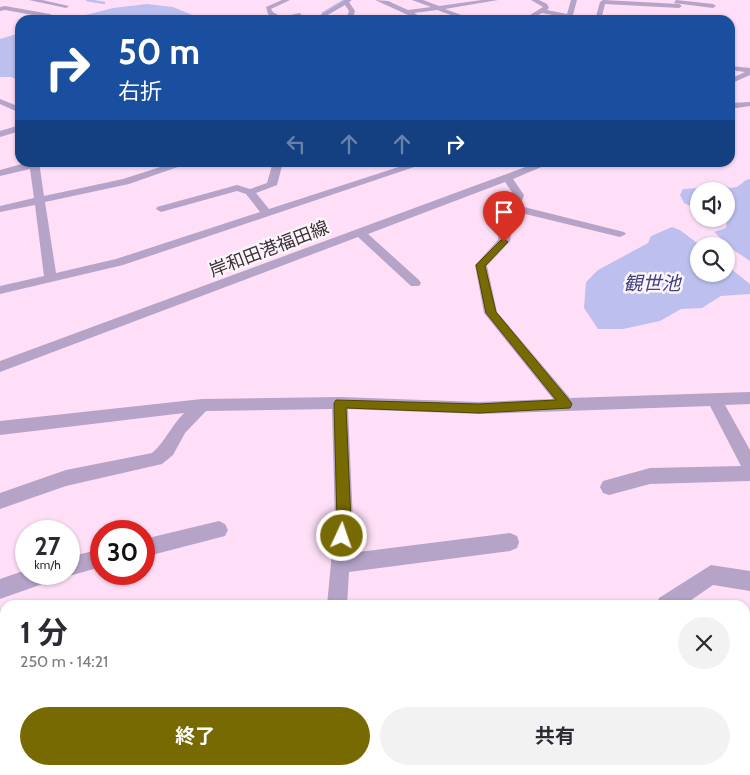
<!DOCTYPE html>
<html lang="ja">
<head>
<meta charset="utf-8">
<style>
	:root { --surface:#fff; --page:#f2f2f3; --text:#2b2b33; --muted:#7c7c81; --accent:#786a02 }
	body { margin:0; font-family:Cabin,"Noto Sans JP",sans-serif; background:var(--page); color:var(--text); height:100vh; display:flex; flex-direction:column; font-size:19px; white-space:nowrap }
	* { box-sizing:border-box; margin:0 }
	p { font-size:16px; color:var(--muted) }
	.icon { flex:none; width:28px; height:28px; fill:none; stroke:currentColor; stroke-width:2; stroke-linecap:round; stroke-linejoin:round }
	.map { position:relative; flex:1; overflow:hidden }
	.side { position:absolute; left:0px; top:600px; width:750px; height:175px; display:flex; flex-direction:column; background:var(--surface); border-radius:15px 15px 0 0; box-shadow:0 1px 4px #0004 }
	.side>* { flex:none }
	.banner { position:absolute; left:15px; top:15px; width:720px; height:152px; border-radius:15px; box-shadow:0 1px 4px #0004; background:#1a4fa0; color:#fff; overflow:hidden }
	.buttons { position:absolute; left:690px; top:182px; display:grid; gap:10px }
	.buttons a { display:grid; place-items:center; width:45px; height:45px; border-radius:50%; background:var(--surface); box-shadow:0 1px 4px #0004; font-size:25px }
	.speed { position:absolute; left:15px; top:520px; display:flex; gap:10px; font-size:25px; font-weight:700; text-align:center }
	.speed>* { display:grid; place-content:center; width:65px; height:65px; border-radius:50%; background:var(--surface); box-shadow:0 1px 4px #0004; line-height:1 }
	.speed small { font-size:12px; font-weight:400 }
	.speed .limit { border:8px solid #d22; background:#fff; color:#111 }
	.pin { position:absolute; display:grid; place-items:center; width:42px; height:42px; color:#fff; margin:-51px -21px; border-radius:50% 50% 50% 0; rotate:-45deg; box-shadow:0 0 5px #0007 }
	.pin .icon { rotate:45deg }
	.me { position:absolute; width:55px; margin:-28px; rotate:3deg; stroke-linejoin:round; filter:drop-shadow(0 0 4px #0008) }
	.turn { display:flex; align-items:center; gap:18px; height:105px; padding:0 20px; font-size:22px }
	.turn .icon { width:65px; height:65px; stroke-width:2.5 }
	.turn b { display:block; font-size:35px; line-height:42px }
	.lanes { display:flex; align-items:center; height:48px; padding:0 20px; background:#0003; justify-content:center; gap:25px; direction:ltr }
	.lanes .off { opacity:.35 }
	.round { display:grid; place-items:center; flex:none; width:52px; height:52px; border-radius:26px; background:var(--page) }
	.headline { display:flex; align-items:center; justify-content:space-between; height:85px; padding:0 20px }
	h1 { font-size:30px; font-weight:700; line-height:38px }
	.button { display:flex; gap:10px; margin-top:auto; padding:10px 20px }
	.button a { flex:1; height:58px; border-radius:30px; background:var(--accent); color:#fff; font-size:20px; font-weight:700; line-height:58px; text-align:center }
	.button a+a { background:var(--page); color:var(--text) }
	.map>svg:first-child { display:block }
	.water { fill:#bdc0ef }
	.lines { fill:none; stroke-linecap:round; stroke-linejoin:round }
	.stream { stroke:#bdc0ef; stroke-width:2.5 }
	.minor { fill:#b5a3c8; fill-rule:evenodd }
	.route { fill:#786a02; stroke:#4e4501 }
	.labels { text-anchor:middle; dominant-baseline:central; stroke-width:5; stroke-linejoin:round; paint-order:stroke }
	.street-label { font-size:18px; fill:#3a2f38; stroke:#fbf5fa }
	.water-label { font-size:19px; font-style:italic; fill:#43437d; stroke:#fbf5fa }
</style>
</head>
<body>
<div class="map">
<svg width="750" height="775" viewBox="0 0 750 775">
	<rect width="100%" height="100%" fill="#fedff7"/>
	<path class="water" d="M147 4 173 7 204 20H66L113 8Z
		M20 33V81L11 77H0V39Z
		M750 179V261L735 251 714 232 726 228 727 220 735 208 734 205H726V191H699V210L684 203 680 195 683 189 700 188 710 184H720L730 188 737 187 746 180Z
		M672 227 680 230 701 246H699V274H726V265L750 284V294L721 296 702 308 681 309 660 321 623 329H598L584 308 586 282 598 270 648 243 651 236Z"/>
	<g class="lines">
		<path class="stream" d="M87 0 104 3
			M323 13 345 0
			M281 20 302 16"/>
		<path class="minor" d="M29 0H42L69 6 66 8Z
			M282 0H290L271 9 273 12 281 17 300 13 302 16 277 20 268 14 266 7Z
			M345 0H352L349 2 355 11 352 20H346L349 11 345 5 319 20H312Z
			M375 0 388 1 408 10 431 7 412 0H423L439 6 482 0H498L445 9 464 16 465 17 462 19 437 10 414 13 427 20H419Z
			M531 0H539L547 4 549 8 547 10 567 14 571 0H577L573 15 591 20H579L542 13 530 20H522L543 7Z
			M603 0 679 4 682 6 679 8 605 4 601 20H595L600 2Z
			M676 0 713 4 716 6 713 8 674 3Z
			M5 6 50 14 53 16 50 18 5 10 0 11V7Z
			M730 66 750 68V75L730 84V79L745 72 730 70Z
			M0 99 20 107V113L0 104Z
			M750 102V106L730 109V103Z
			M20 125V131L0 137V131Z
			M29 162H39L44 196 123 179 176 162H192L129 184 45 202 56 273 116 259 260 212 246 194 237 191 161 212 156 209 157 207 237 185 250 189 267 183 273 162H283L277 185 256 193 269 209 414 162H429L123 265 0 294V286L44 276 35 205 0 212V206L34 198 30 169 0 176V170Z
			M539 162H553L513 179 524 195 520 206 624 232 626 234 620 237 517 212 512 225 510 241 487 266 497 312 570 398 750 392V404L725 405 750 450V481L650 484 609 495 603 493 600 487 603 481 650 468 741 466 710 406 479 414 348 409 353 522 351 553 510 533 517 536 519 542 517 548 510 551 349 572 347 605H327L335 522 332 409 206 411 185 433 173 455 162 464 66 486 0 509V493L66 470 152 453C165 442 171 426 184 413L0 435V421L202 399 340 397 479 402 553 399 484 313 475 265 498 240 500 225 514 195 505 182 368 234 419 280 421 283 419 286H411L358 237 0 372V361Z
			M219 521 225 524 228 530 225 536 144 557V539Z
			M101 549V567L69 576 65 574H69V557Z
			M711 565 750 571V591L713 585 684 605H656L659 598Z
			M26 570V574H54L51 581 0 599V579Z
			M745 743 750 745V772L745 770Z
			M29 770H56L54 775H27Z
			M313 770H352L350 775H311Z
			M383 770H409L411 775H385Z
			M558 770H584L586 775H560Z"/>
	</g>
	<path class="route" d="M504 239 508 242 485 266 496 312 570 401 572 404 570 408 479 413 346 408 351 522 347 541 342 543 337 541 335 536 337 522 334 403 336 400 479 404 556 400 486 313 476 265 501 240Z"/>
	<g class="labels">
		<g class="street-label">
			<text transform="translate(269 249) rotate(-21)">岸和田港福田線</text>
		</g>
		<g class="water-label">
			<text x="652" y="283">観世池</text>
		</g>
	</g>
</svg>
<div class="buttons">
<a><svg class="icon" aria-label="sound" viewBox="0 0 24 24"><path d="M4 9h4l5-4v14l-5-4H4zM17 9q2 3 0 6"/></svg></a>
<a><svg class="icon" aria-label="search" viewBox="0 0 24 24"><circle cx="10" cy="10" r="6"/><path d="M15 15l6 6"/></svg></a>
</div>
<div class="speed"><div>27<small>km/h</small></div><div class="limit">30</div></div>
<div class="pin" style="left:504px;top:242px;background:#d93025"><svg class="icon" aria-label="arrive" viewBox="0 0 24 24"><path d="M6 21V4h12l-3 4 3 4H6"/></svg></div>
<svg class="me" style="left:342px;top:536px" viewBox="-20 -20 40 40"><circle r="17" fill="#786a02" stroke="#fff" stroke-width="3"/><path d="M0-11L8 9 0 5-8 9z" fill="#fff"/></svg>
<div class="banner">
<div class="turn"><svg class="icon" aria-label="right" viewBox="0 0 24 24"><path d="M7 20v-9h11M14 6l5 5-5 5"/></svg><div><b>50 m</b>右折</div></div>
<div class="lanes"><svg class="icon off" aria-label="left" viewBox="0 0 24 24"><path d="M17 20v-9H6M10 6l-5 5 5 5"/></svg><svg class="icon off" aria-label="ahead" viewBox="0 0 24 24"><path d="M12 20V5M6 11l6-6 6 6"/></svg><svg class="icon off" aria-label="ahead" viewBox="0 0 24 24"><path d="M12 20V5M6 11l6-6 6 6"/></svg><svg class="icon" aria-label="right" viewBox="0 0 24 24"><path d="M7 20v-9h11M14 6l5 5-5 5"/></svg></div>
</div>
<section class="side">
<div class="headline"><div><h1>1 分</h1><p>250 m · 14:21</p></div><a class="round"><svg class="icon" aria-label="close" viewBox="0 0 24 24"><path d="M6 6l12 12M18 6L6 18"/></svg></a></div>
<div class="button"><a>終了</a><a>共有</a></div>
</section>
</div>
</body>
</html>
